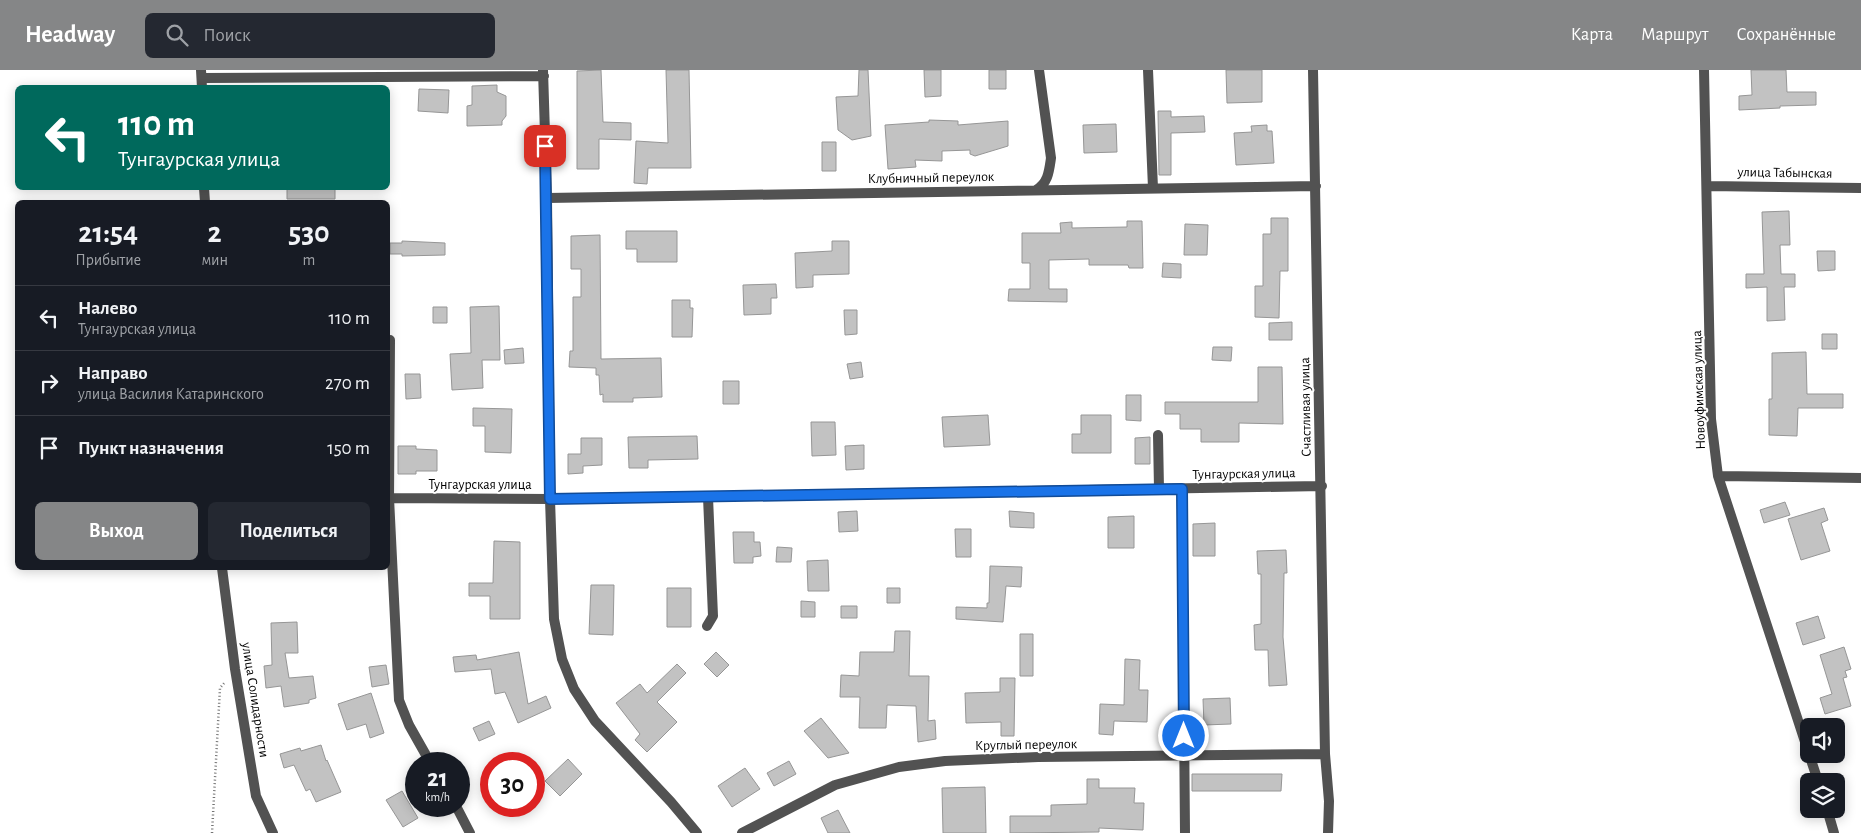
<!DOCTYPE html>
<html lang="ru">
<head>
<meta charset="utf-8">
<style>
	:root { --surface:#171b24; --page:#242831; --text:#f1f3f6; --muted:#9ea1a6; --line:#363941; --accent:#858687 }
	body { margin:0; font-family:"Alegreya Sans",sans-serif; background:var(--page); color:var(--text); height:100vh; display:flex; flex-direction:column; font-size:19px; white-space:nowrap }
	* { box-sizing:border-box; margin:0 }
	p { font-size:16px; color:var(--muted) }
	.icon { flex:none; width:28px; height:28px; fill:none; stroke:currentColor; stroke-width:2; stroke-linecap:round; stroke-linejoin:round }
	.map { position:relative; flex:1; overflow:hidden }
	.sheet { position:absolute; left:15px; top:130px; width:375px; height:370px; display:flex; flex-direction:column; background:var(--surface); border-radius:8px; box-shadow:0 2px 12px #0003 }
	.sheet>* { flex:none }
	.hud { position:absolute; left:15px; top:15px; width:375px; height:105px; border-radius:8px; box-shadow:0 2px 12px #0003; background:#00695c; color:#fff; overflow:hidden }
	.buttons { position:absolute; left:1800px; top:648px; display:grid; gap:10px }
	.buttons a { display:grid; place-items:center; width:45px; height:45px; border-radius:8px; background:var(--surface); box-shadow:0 2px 12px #0003; font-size:25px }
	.speed { position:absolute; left:405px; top:682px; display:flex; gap:10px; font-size:25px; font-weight:700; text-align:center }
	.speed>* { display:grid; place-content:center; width:65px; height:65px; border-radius:50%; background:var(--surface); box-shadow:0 2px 12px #0003; line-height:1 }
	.speed small { font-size:12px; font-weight:400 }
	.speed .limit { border:8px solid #d22; background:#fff; color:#111 }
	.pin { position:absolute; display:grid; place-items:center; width:42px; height:42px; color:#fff; margin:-21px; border-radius:10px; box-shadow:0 2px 8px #0006 }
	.me { position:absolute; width:55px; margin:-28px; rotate:0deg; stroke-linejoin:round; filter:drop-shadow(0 0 4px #0008) }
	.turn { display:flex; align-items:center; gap:18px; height:105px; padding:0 20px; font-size:22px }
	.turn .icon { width:65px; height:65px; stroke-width:2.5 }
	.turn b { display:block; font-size:35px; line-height:42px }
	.eta { display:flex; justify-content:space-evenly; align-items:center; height:85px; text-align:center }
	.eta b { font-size:30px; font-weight:700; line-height:35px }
	.action { display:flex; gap:10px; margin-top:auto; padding:10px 20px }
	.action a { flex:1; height:58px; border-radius:8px; background:var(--accent); color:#fff; font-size:20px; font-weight:700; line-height:58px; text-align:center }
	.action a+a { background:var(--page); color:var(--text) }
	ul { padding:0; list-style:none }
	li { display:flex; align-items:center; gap:15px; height:65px; padding:0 20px; border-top:1px solid var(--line) }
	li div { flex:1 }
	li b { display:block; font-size:19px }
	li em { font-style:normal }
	header { display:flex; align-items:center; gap:30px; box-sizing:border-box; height:70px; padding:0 25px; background:var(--accent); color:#fff }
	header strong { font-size:24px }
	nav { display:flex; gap:28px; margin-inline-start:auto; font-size:18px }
	.search { width:350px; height:45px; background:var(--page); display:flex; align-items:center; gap:12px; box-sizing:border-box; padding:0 18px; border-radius:8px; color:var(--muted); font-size:19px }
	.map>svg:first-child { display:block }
	.building { fill:#c2c2c2; stroke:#969696 }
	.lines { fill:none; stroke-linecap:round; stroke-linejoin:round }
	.path { stroke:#747474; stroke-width:2.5; stroke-dasharray:1 2.5; stroke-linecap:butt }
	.street { stroke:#525252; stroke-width:10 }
	.route-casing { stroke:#114b97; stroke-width:12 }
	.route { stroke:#1a73e8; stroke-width:9 }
	.labels { text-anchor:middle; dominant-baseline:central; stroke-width:4; stroke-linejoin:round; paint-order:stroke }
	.street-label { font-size:14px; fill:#000; stroke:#fff }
</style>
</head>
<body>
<header>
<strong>Headway</strong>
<div class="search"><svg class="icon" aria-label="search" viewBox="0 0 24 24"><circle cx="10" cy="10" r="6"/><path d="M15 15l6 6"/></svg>Поиск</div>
<nav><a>Карта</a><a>Маршрут</a><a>Сохранённые</a></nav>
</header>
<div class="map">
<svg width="1861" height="763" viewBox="0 0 1861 763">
	<rect width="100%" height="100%" fill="#fff"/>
	<path class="building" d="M601 0 603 52 631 53V70L599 69V99H577V1Z
		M666 0H689L691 98H648L647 114 634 113 636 71 668 73Z
		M859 0H868L871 66 852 70 838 60 836 27 858 26Z
		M924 0H941V26L925 27Z
		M989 0H1006V19H989Z
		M1226 0H1262V32L1227 33Z
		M1751 0H1786L1787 22H1816V35L1780 36V38L1739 40V26L1752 25Z
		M497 15V22L506 26V46L502 51V55L467 56V36L472 35V16Z
		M419 19 449 20 448 43 418 41Z
		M1158 41H1171V47L1204 46 1205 62 1171 63V105H1159Z
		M929 50 958 51V55L1008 51V76L975 86 970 84V80L942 81V91L915 90 916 97 888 99 885 55 929 52Z
		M1116 54 1117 82 1084 83 1083 55Z
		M1267 55V61H1272L1274 93 1236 95 1234 63 1252 62 1251 56Z
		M822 72H836V101H822Z
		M287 118H335V129H287Z
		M1789 141 1790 175H1780L1781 204H1795V217H1784L1785 250 1767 251V217L1746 218V204H1764L1762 142Z
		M1271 148H1288V201H1280L1279 248 1255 247V216H1263V164H1271Z
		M1127 151H1142L1143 198H1129L1128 195H1089V189L1049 190V219H1067V232L1008 231 1009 219H1030V193H1022V163H1061L1060 153 1072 152V158L1127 157Z
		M1185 154 1208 155 1207 185H1184Z
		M626 161H677V192H637V179H626Z
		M600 165 601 289 661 288 662 327 633 328V332H603V324L600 325 599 305H596V298L569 297 570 281H573V227H581V199H571V166Z
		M402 171 445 173V185L402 186V184H390V173H402Z
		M832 171H849V204L813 205V217L796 218 795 183 832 181Z
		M1817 181H1835V200L1818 201Z
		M1163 193 1181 194V208L1162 207Z
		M776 214 777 228H771V244L744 245 743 215Z
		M672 230H690V238H693L692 267H672Z
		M499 236 500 290H482L483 318 452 320 450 284 471 283 470 237Z
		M433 237H447V253H433Z
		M844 240H857V264L845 265Z
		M1292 252V270H1269V253Z
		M1822 264H1837V279H1822Z
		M1213 277H1232L1231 291 1212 290Z
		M523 278 524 293 505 294 504 280Z
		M1806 282 1807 324H1843V338H1798L1797 366 1769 365V329H1772V283Z
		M861 292 863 307 850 309 847 294Z
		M1258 297H1282L1283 354 1239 353V372H1201V359H1180V344H1165V332H1258Z
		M405 304H420L421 328 406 329Z
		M723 311H739V334H723Z
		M1126 325H1141V351L1126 350Z
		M473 338 512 339 511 383 485 382V356H473Z
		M988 345 990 375 944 377 942 347Z
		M1081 345H1111V383H1072V364H1081Z
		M811 352H835L836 385 812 386Z
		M697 366 698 389 648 390V398H629L628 367Z
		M1150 367V394H1135V368Z
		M581 368H602V395L583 396V403L568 404V384H581Z
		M864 375V399L846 400 845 376Z
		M398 376H416V379L437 380V401H416V404H398Z
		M1785 432 1790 445 1764 453 1760 440Z
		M1824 438 1828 450 1821 453 1830 481 1801 490 1788 449Z
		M857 441 858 461 839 462 838 442Z
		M1009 441 1034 443V458L1010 457Z
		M1134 446V478H1108V447Z
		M1215 453V486H1193V454Z
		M955 459H971V487H956Z
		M733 462H754V472H760L761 486 753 487V493H734Z
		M494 471 520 472V549H490V526H469V513H493Z
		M777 477 792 478 791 492H776Z
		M1286 480 1287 503H1284L1283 567 1287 615 1269 616 1268 580H1255L1254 555 1261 554V504H1258L1257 481Z
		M828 490 829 521H808L807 491Z
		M990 496 1022 497 1021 517 1006 516 1003 552 956 549V537L987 538V533H989Z
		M591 515H614L613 565 589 564Z
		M667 518H691V557H667Z
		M887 518H900V533H887Z
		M801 531 815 532V547H801Z
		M841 536H857V548H841Z
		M1818 546 1825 568 1803 575 1796 553Z
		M297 552 298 583H285L289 608 313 606 316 628 309 630V633L284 637 281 616 266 618 264 596 272 595 271 553Z
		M895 561H910L909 606H929L928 651 935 650 936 669 918 672 916 636 887 635 886 658H859L860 627H840L841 605 859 606 860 582H894Z
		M1020 564H1033V606H1020Z
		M1844 577 1851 599 1845 601 1847 607 1843 608 1851 636 1825 644 1820 628 1832 624 1820 585Z
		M519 582 528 634 546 626 551 638 518 653 505 622 495 624 491 599 455 602 453 587 476 585 477 590Z
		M716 582 729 595 717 607 704 594Z
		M1125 589 1140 590 1139 620H1148L1147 652 1114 651 1113 665 1099 664 1100 634 1124 635Z
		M677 594 686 603 657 632 677 652 647 682 635 670 640 664 616 633 640 614 647 623Z
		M386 595 389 614 372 617 369 597Z
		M1000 608H1015L1014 666H1001V652L966 653 965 623 1000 622Z
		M371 623 384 663 370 668 366 654 347 660 338 634Z
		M1230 628 1231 654 1204 655 1203 629Z
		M821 648 849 683 828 688 804 661Z
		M489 651 495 664 479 671 473 658Z
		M321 675 326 691 327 690 341 722 316 732 310 719 306 721 294 695 284 698 280 684 300 678 301 681Z
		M568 689 582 704 560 726 545 711Z
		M789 691 796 704 774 716 767 703Z
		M745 698 760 719 732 737 718 716Z
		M1192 704H1282L1281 721H1192Z
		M1087 709H1099V718H1135L1134 733H1144L1143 760 1099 758V762L1010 763V746H1051V735L1087 734Z
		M985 717 986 763H943L942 718Z
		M402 721 418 748 403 757 386 730Z
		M838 740 850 763H828L821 748Z"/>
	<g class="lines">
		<path class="path" d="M212 763 220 618 225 612"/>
		<path class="street" d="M201 0 202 18
			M543 0 547 128 550 429 554 549 562 589 574 619 595 651 671 732 697 763
			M1148 0 1153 118
			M1313 0 1325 684 1329 731 1328 763
			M1704 0 1711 349 1718 406 1809 684
			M202 8 544 6
			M1708 116 1861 118
			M204 118 205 132
			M1036 120C1048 113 1049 102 1051 88L1039 0
			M547 128 1316 116
			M388 270H390L389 428 399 630 409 655 431 694
			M1158 365 1159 419
			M1718 406 1861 408
			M1182 419 1185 763
			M388 428 550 429 1322 416
			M222 498 235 599 256 726 273 763
			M707 556 713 546 708 427
			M1809 684 1818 711
			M456 736 470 763
			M1827 739 1834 763
			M742 763 835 715 899 697 945 691 1038 687 1325 684"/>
	</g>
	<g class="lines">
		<g class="route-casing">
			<path id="route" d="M545 76 550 429 1182 419 1184 666"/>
		</g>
		<use href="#route" class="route"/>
	</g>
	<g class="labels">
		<g class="street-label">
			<text transform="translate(1785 103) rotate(1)">улица Табынская</text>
			<text transform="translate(931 108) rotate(-1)">Клубничный переулок</text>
			<text transform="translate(1699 320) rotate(-92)">Новоуфимская улица</text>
			<text transform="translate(1306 337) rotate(-91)">Счастливая улица</text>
			<text transform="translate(1244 404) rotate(-1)">Тунгаурская улица</text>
			<text x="480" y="415">Тунгаурская улица</text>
			<text transform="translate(255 630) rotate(81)">улица Солидарности</text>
			<text transform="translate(1026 675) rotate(-1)">Круглый переулок</text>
		</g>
	</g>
</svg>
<div class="buttons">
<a><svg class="icon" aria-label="sound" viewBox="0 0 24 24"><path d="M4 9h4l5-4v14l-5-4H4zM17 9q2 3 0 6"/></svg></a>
<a><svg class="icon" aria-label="layers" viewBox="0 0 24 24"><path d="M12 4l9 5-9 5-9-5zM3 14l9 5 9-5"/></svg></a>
</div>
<div class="speed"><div>21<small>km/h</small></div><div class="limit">30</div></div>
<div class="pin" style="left:545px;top:76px;background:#d93025"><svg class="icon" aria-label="arrive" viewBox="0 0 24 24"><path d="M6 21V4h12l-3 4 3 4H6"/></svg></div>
<svg class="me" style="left:1184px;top:666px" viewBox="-20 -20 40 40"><circle r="17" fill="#1a73e8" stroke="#fff" stroke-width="3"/><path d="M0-11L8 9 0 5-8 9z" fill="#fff"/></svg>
<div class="hud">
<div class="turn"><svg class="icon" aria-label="left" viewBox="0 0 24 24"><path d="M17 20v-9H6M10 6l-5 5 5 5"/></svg><div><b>110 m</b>Тунгаурская улица</div></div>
</div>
<section class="sheet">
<div class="eta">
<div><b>21:54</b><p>Прибытие</p></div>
<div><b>2</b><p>мин</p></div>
<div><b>530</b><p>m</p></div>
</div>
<ul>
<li><svg class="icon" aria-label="left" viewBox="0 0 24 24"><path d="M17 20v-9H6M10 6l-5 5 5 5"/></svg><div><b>Налево</b><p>Тунгаурская улица</p></div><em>110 m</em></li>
<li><svg class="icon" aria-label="right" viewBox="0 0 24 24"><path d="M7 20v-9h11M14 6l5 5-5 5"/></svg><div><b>Направо</b><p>улица Василия Катаринского</p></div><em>270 m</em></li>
<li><svg class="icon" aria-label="arrive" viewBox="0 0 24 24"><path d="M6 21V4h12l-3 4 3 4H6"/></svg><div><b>Пункт назначения</b></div><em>150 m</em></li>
</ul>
<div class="action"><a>Выход</a><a>Поделиться</a></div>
</section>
</div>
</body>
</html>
